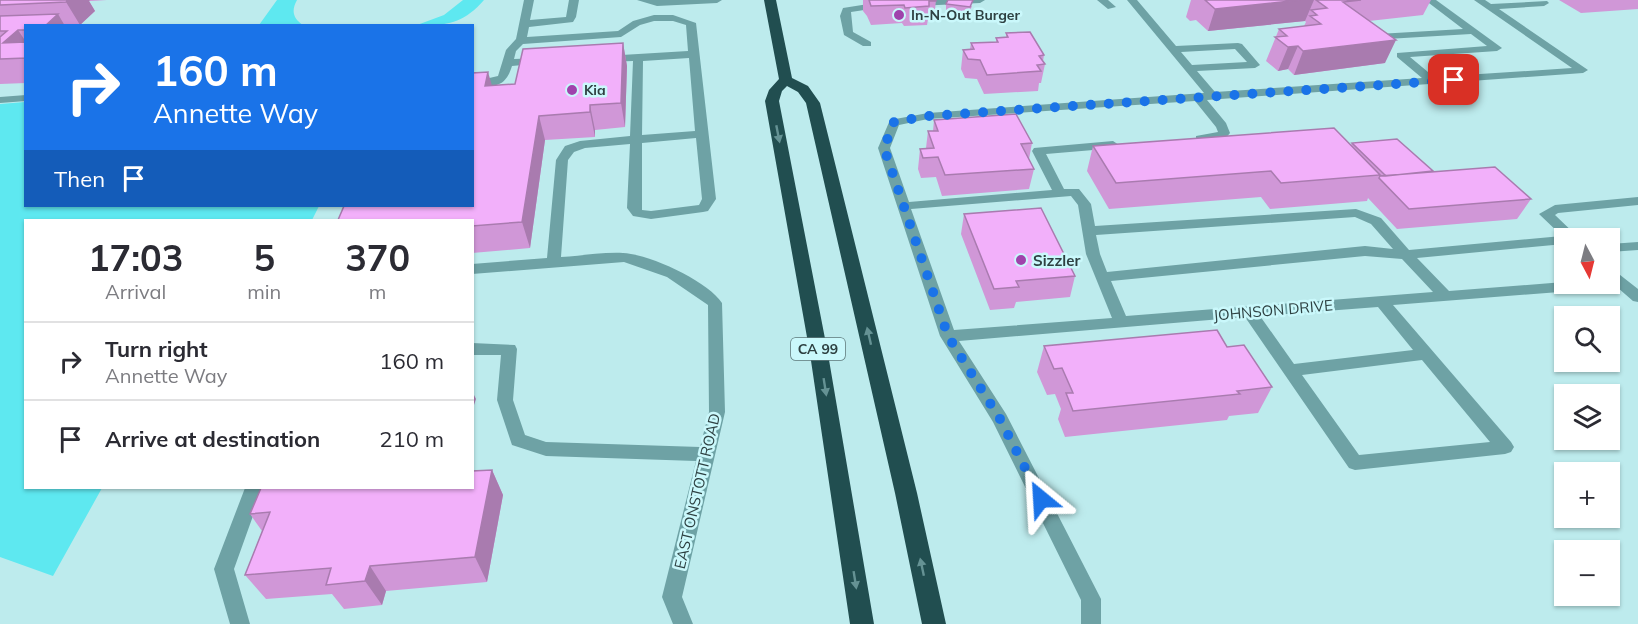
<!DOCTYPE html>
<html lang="en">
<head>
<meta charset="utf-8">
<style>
	:root { --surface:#fff; --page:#f7f7f7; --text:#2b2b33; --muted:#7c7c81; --line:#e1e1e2 }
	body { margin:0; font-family:Mulish,sans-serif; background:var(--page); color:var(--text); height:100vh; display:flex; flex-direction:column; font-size:22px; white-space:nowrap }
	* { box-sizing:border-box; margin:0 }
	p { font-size:20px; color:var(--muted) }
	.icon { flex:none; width:33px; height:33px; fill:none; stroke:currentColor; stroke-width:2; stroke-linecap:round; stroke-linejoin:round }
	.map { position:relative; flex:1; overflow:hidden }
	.sheet { position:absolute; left:24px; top:219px; width:450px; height:270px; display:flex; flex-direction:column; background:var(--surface); border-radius:0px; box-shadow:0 2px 4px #0004 }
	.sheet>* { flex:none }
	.hud { position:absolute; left:24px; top:24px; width:450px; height:183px; border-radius:0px; box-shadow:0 2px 4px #0004; background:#1a73e8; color:#fff; overflow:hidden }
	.needle { width:39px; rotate:173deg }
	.fabs { position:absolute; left:1554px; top:228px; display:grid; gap:12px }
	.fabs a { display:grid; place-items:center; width:66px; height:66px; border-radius:0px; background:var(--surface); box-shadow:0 2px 4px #0004; font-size:30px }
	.pin { position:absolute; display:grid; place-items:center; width:51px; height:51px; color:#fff; margin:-26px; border-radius:12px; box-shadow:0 3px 9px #0006 }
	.me { position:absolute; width:66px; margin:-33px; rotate:333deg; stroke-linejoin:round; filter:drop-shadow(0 0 4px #0008) }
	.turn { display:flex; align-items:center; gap:21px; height:126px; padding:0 30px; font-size:27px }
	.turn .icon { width:78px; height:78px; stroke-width:2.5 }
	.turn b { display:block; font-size:42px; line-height:51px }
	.then { display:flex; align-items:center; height:57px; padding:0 30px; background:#0003; gap:12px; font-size:22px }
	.eta { display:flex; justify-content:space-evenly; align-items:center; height:102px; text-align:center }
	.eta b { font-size:36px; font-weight:700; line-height:42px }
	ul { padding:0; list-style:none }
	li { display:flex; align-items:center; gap:18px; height:78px; padding:0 30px; border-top:2px solid var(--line) }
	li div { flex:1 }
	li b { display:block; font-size:22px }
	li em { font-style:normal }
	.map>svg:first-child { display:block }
	.green { fill:#5ee8f0 }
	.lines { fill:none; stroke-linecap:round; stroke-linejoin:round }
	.minor { fill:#6ea2a5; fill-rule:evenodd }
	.highway { fill:#214e50; fill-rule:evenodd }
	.wall { fill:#d097d7 }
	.shaded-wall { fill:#a97baf }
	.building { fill:#f2b0fa; stroke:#a97baf; stroke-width:1.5 }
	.oneway { fill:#659294 }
	.route { stroke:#1a73e8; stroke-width:10; stroke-dasharray:0 18 }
	.poi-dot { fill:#9f42ac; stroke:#caf8fb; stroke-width:2 }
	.labels { text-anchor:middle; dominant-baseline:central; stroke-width:5; stroke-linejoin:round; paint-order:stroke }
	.far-poi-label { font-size:14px; font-weight:bold; fill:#2e4142; stroke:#caf8fb; text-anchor:start }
	.shield { fill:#caf8fb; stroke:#5d787a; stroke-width:1.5 }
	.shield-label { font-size:14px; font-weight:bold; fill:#2e4142 }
	.poi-label { font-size:15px; font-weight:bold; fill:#2e4142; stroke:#caf8fb; text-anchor:start }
	.street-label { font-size:15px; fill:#2e4142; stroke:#caf8fb }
</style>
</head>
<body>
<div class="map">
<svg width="1638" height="624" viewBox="0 0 1638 624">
	<rect width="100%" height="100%" fill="#bdebed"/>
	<path class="green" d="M277 0H297C291 11 293 18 303 25H259Z
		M463 0H484C463 24 446 26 417 25L444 15Z
		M25 102 26 206H319L312 220H26V488H102L53 576 0 557V104Z"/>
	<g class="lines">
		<path class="minor" d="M524 0H534L530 20 566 17 569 0H579L576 17 573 22 529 27 527 37 618 31 633 21 654 15H673L696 23 716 199 708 211 703 212 651 219 633 216 627 208 630 144 585 148 574 152 568 160 561 257C581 256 603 252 623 253 649 254 708 281 722 303L725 412 682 597 693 624H673L662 597 696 461 546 456 512 445 497 400 501 355H472V343L515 345 517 349 513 400 525 435 546 442 700 447 709 412 708 305 667 277 624 262 472 274V264L547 258 556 160 565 146 580 141 630 136 633 61 605 62 600 59 605 56 688 51 686 25 673 21H654L640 25 621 37 523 44 516 51 514 59 539 58 544 61 543 63 512 66C505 89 494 86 472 88V82L498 76 506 50 516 39ZM689 58 695 131 642 135 643 61ZM696 138 702 199 699 205 651 211 642 210V143Z
			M637 0H722L717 3 657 6Z
			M919 0H985L980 3 917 6 912 3Z
			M1097 0H1108L1116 7 1108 9Z
			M1127 0H1137L1176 46 1238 43 1242 44 1260 65 1255 68 1197 71 1215 92 1422 78 1397 57V53L1487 46 1471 34 1387 39V43L1383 44 1374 39V35L1378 34 1463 29 1425 0H1436L1502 48 1497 51 1410 57 1434 77 1572 68 1474 0H1485L1491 4 1547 1 1549 3 1544 6 1499 9 1588 70 1583 73 1207 100 1226 123 1230 133 1224 140 1196 142V136L1218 132 1216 127 1195 101 928 119 899 125 890 148 909 202 1052 190 1032 151 1034 148 1113 141 1119 145 1117 148 1046 154 1064 189H1079L1091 204 1095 226 1356 209 1381 218 1409 250 1562 236 1539 214 1555 205 1638 197V205L1558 213 1555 215 1579 238H1564V244L1417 258 1449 291 1564 282 1605 284 1598 289 1393 305 1511 442 1514 447 1511 452 1505 454 1355 470 1349 468 1245 317 959 341 1006 414 1101 599V624H1081V600L993 422 940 336 878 148 890 120 928 113 1204 93ZM1235 49 1247 62 1192 65 1181 52ZM1071 196 1078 205 1086 254 1112 318 954 330 911 209ZM1355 217 1371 224 1393 249 1365 246 1107 272 1100 254 1096 235ZM1365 256 1402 259 1433 292 1126 316 1111 281ZM1378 307 1413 350 1294 364 1260 316ZM1422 360 1490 442 1359 455 1302 375Z
			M881 2 884 3V7L851 12 853 32 871 42V46H863L844 35 840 16 843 8Z
			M26 95V101L0 103V97Z
			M1638 242V250L1610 252V244Z
			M1610 269 1615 271 1638 289V302L1633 301 1610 281Z
			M245 488H263L234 569 250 624H230L214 569Z"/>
		<path class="highway" d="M764 0H776L792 78 808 86 820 103 917 493 946 624H922L895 493 806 103 798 92 787 86 782 91 779 101 828 354 874 624H850L810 354 765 101 769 90 779 79Z"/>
	</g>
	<path class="wall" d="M0 0H107L90 1H89L95 11 80 25 26 26V83L0 84Z
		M863 0H936L934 19H928L927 25 904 26 902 23 871 25 867 16 863 11Z
		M1191 0H1431L1423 15 1369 21 1385 63 1294 75 1288 69 1278 71 1266 61 1279 29 1304 26 1306 22 1305 21 1208 31 1196 20 1190 21 1186 17Z
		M1559 0H1638V9L1581 13Z
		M946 4 972 6 969 13 946 10Z
		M1006 33 1044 55 1043 61 1045 64 1041 83H1039L1038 91 984 94 977 79 965 78 961 69 963 50 970 49 971 43 996 42V38L1006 37Z
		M623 43 627 66 625 127 595 130V137L545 140 530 248 472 253V220L492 86 515 84Z
		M934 120 1032 143 1029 159 1034 169 1029 189 942 196 936 177 921 178 918 169 920 149 926 148 928 131H933Z
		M1352 143 1433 172 1531 199 1517 219 1397 229 1368 198 1367 201 1270 209 1261 197 1109 209 1087 171 1093 146 1351 145Z
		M964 214 1075 276 1070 297 1016 302 1014 308 990 310 961 234Z
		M1044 346 1227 347 1272 387 1258 413 1229 416 1227 420 1065 437 1058 419 1061 409 1055 394 1047 395 1037 372Z
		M492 470 503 495 487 582 386 591 382 605 344 609 332 594 266 599 245 575 262 531 250 514 472 488Z"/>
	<path class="shaded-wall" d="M68 0H90L89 1 95 11 80 25 66 2Z
		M1300 0H1314L1305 21 1208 31 1215 9Z
		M58 14 65 26H45Z
		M18 30 26 42V58L3 43Z
		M1396 40 1385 63 1294 75 1303 51Z
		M623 43 627 66 625 127 621 103Z
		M1298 46 1288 69 1278 71 1288 47Z
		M488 72 495 96 485 86Z
		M590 105 595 130V137L590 112Z
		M539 116 545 140 530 248 522 222Z
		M472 391 476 399 472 411Z
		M492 470 503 495 487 582 475 557Z
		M370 566 386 591 382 605 365 581Z"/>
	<path class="building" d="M0 0H68L66 2 0 5Z
		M869 0H936V1H929V6L905 8 904 5 871 6Z
		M948 0H973L970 7 946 4Z
		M1205 0H1300L1215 9Z
		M1316 0H1361L1343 2 1396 40 1303 51 1298 46 1288 47 1275 37 1287 36 1279 29 1321 24 1310 16 1317 15 1311 10 1327 8Z
		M58 14 45 26H26V30H18L3 43 26 42V58L0 59V37L7 31H0V16Z
		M1030 32 1044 55 1039 56 1045 64 1037 65 1041 71 987 75 980 60 968 59 963 50 974 49 971 43 998 42 996 38 1008 37 1006 33Z
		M623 43 621 103 590 105V112L539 116 522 222 472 226V220H338L344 206H472V73L488 72 485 86 515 84 523 49Z
		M1016 114 1032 143 1021 144 1034 169 945 175 938 157 923 158 920 149 934 148 928 131H938L934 120Z
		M1334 128 1380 175 1281 183 1271 171 1116 183 1093 146Z
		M1397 139 1433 171 1386 176 1352 143Z
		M1495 167 1531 199 1409 209 1379 178 1380 176Z
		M1041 208 1075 276 1016 281 1019 287 994 289 964 214Z
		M1217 330 1227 347 1244 345 1272 387 1237 391 1240 394 1073 411 1066 393H1073L1062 368 1054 369 1044 346Z
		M492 470 475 557 370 566 365 581 326 585 331 568 245 575 270 512 250 514 261 488H472V471Z"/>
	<defs><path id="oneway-solid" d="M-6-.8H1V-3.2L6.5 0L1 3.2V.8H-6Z" transform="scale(1.5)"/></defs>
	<g class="oneway">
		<use href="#oneway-solid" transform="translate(778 134) rotate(79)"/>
		<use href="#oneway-solid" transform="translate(869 336) rotate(-103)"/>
		<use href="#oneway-solid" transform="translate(825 387) rotate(81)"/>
		<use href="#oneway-solid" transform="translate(922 567) rotate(-102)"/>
		<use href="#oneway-solid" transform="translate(855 580) rotate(81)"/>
	</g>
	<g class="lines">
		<path class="route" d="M1041 499 1000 419 948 336 884 148 894 122 928 116 1454 80"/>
	</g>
	<g class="poi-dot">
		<circle cx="899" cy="15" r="6"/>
		<circle cx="572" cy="90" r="6"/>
		<circle cx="1021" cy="260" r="6"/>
	</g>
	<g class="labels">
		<g class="far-poi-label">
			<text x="911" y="15">In-N-Out Burger</text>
			<text x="584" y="90">Kia</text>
		</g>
		<rect class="shield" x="791" y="338" width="54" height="22" rx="4.5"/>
		<g class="shield-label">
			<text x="818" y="349">CA 99</text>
		</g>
		<g class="poi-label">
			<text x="1033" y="260">Sizzler</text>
		</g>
		<g class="street-label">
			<text transform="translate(1273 310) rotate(-5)">JOHNSON DRIVE</text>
			<text transform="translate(697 491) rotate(-77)">EAST ONSTOTT ROAD</text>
		</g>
	</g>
</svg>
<div class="fabs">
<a><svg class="needle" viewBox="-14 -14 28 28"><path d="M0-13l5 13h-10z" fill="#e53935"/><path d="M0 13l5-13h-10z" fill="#7c7c81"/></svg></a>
<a><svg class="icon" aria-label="search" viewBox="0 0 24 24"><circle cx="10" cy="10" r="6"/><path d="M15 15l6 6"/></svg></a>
<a><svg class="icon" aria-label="layers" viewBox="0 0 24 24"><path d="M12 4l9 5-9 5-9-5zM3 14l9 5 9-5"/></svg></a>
<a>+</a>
<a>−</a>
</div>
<div class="pin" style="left:1454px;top:80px;background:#d93025"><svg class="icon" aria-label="arrive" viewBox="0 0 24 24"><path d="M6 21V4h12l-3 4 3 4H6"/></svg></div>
<svg class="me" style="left:1041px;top:499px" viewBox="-20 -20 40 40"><path d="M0-17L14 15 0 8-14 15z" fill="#1a73e8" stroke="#fff" stroke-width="4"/></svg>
<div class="hud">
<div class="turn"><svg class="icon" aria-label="right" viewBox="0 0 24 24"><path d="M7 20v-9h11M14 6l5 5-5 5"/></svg><div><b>160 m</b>Annette Way</div></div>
<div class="then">Then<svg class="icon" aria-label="arrive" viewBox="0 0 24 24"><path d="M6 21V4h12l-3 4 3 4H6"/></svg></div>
</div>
<section class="sheet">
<div class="eta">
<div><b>17:03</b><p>Arrival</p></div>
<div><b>5</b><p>min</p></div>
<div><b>370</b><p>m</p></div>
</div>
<ul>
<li><svg class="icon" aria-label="right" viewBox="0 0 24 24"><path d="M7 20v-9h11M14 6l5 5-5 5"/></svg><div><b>Turn right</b><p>Annette Way</p></div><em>160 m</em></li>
<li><svg class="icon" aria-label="arrive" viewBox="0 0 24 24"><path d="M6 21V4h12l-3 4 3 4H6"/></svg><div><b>Arrive at destination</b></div><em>210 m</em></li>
</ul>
</section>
</div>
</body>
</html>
